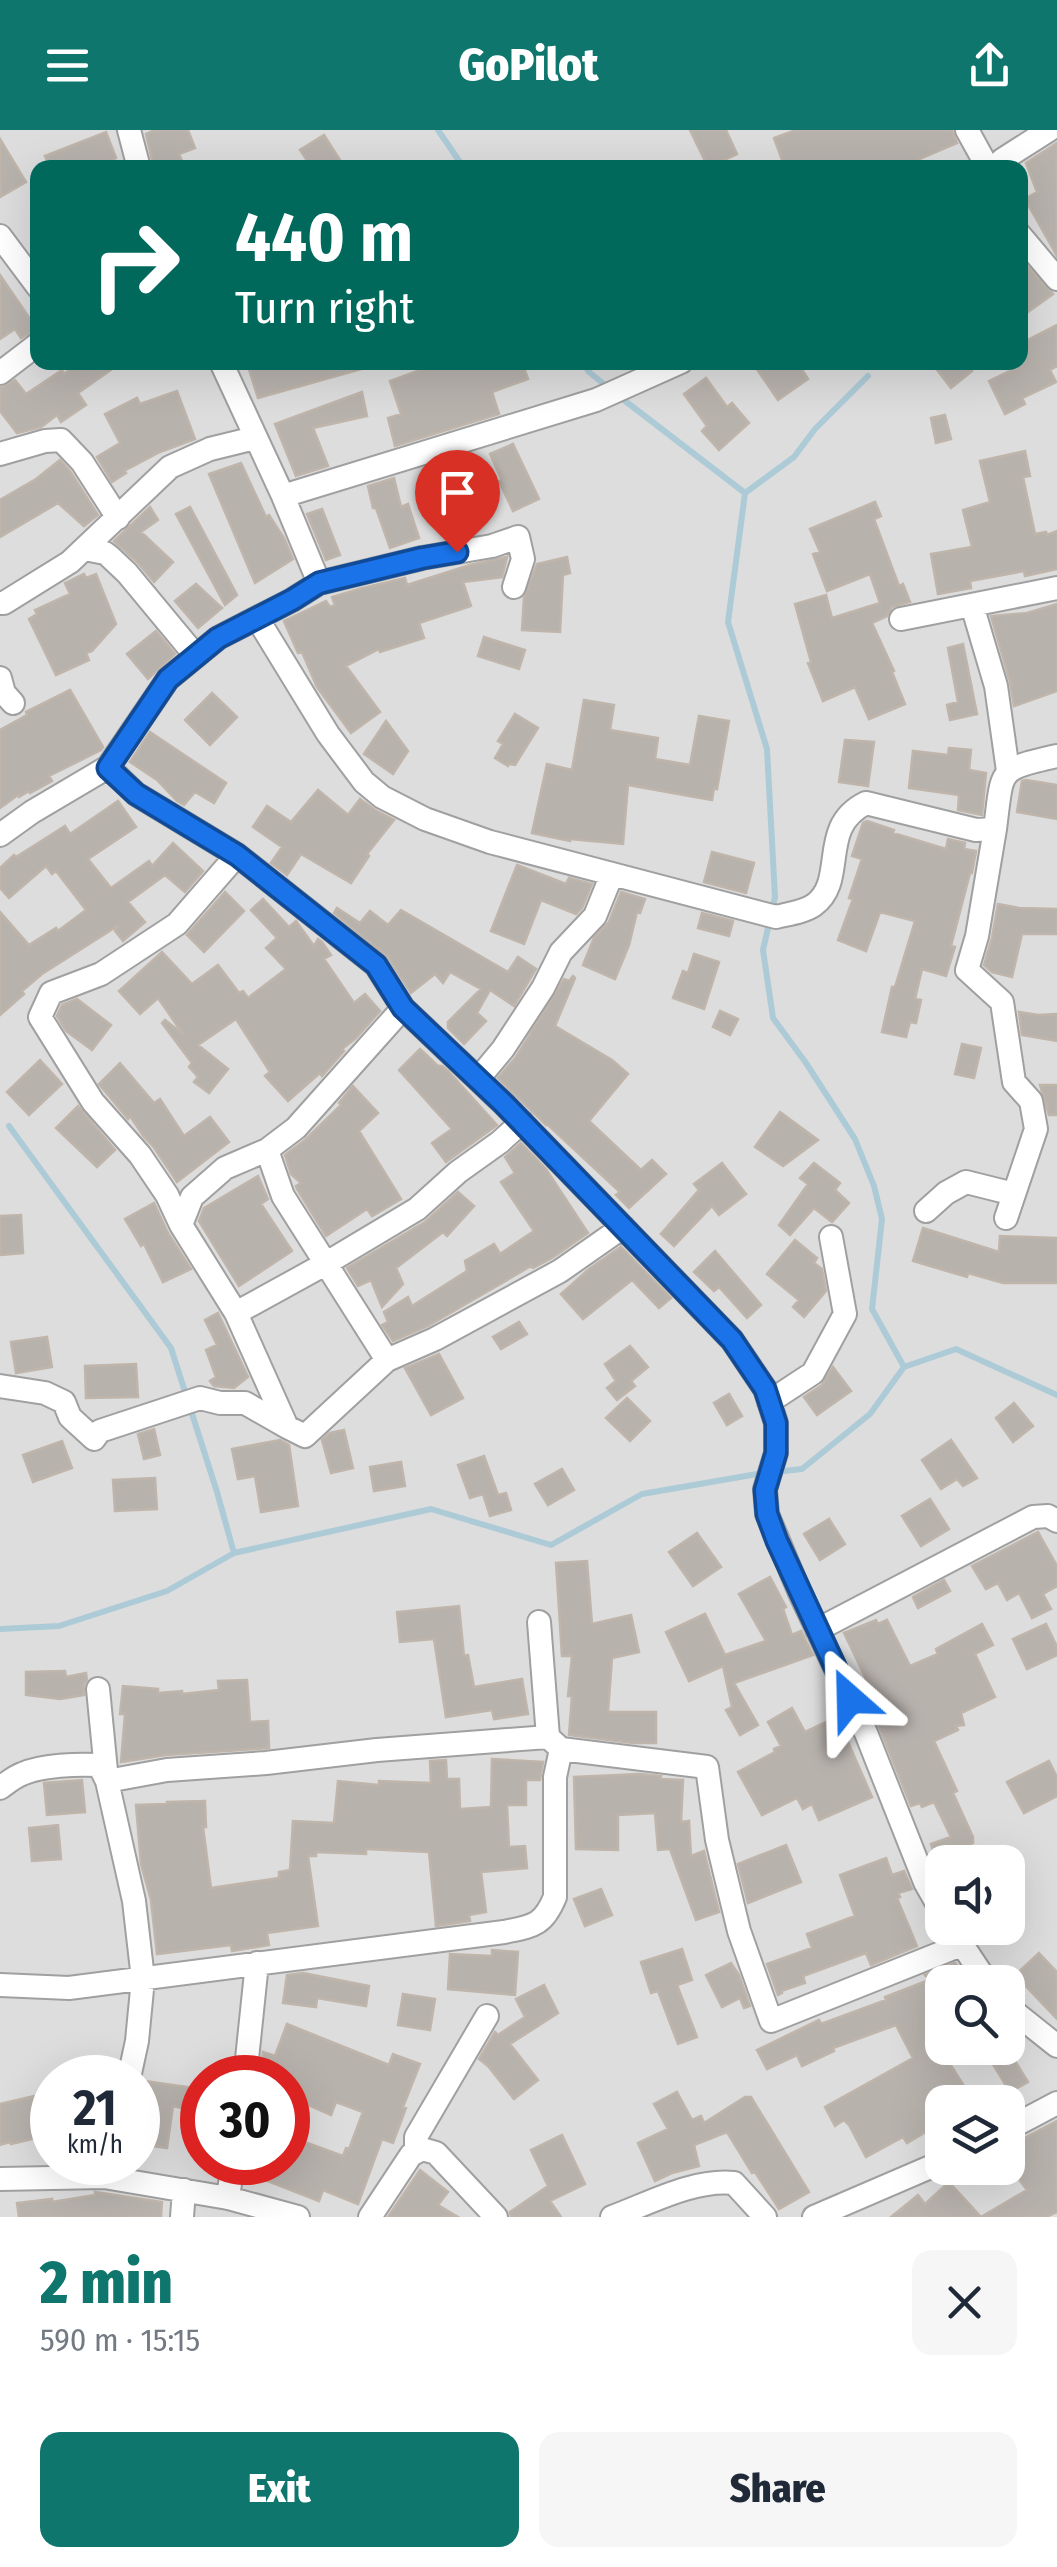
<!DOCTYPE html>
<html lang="en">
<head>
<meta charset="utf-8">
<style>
	:root { --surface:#fff; --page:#f6f6f7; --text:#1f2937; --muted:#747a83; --accent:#0f766e }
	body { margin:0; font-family:"Fira Sans Condensed",sans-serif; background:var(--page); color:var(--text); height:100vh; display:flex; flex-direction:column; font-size:38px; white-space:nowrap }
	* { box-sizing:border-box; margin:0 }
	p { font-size:32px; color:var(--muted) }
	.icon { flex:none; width:55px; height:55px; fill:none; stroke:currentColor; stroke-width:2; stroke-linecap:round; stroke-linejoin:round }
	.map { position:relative; height:2087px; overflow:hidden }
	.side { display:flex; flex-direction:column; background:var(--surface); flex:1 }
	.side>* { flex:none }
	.banner { position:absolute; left:30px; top:30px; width:998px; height:210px; border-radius:20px; box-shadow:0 10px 40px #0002; background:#00695c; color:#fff; overflow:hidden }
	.tools { position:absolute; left:925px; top:1715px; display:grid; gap:20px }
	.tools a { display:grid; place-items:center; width:100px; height:100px; border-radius:20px; background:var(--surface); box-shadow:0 10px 40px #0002; font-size:50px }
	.speed { position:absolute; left:30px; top:1925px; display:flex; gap:20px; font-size:50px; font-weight:700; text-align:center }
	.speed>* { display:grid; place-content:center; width:130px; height:130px; border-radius:50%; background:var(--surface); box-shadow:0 10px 40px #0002; line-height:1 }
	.speed small { font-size:25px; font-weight:400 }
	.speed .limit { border:15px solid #d22; background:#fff; color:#111 }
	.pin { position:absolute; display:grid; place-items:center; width:85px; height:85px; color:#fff; margin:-102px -42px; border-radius:50% 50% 50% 0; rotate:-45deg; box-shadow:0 0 10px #0007 }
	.pin .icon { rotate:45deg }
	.me { position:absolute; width:110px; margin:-55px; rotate:335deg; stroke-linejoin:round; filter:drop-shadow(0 0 8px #0008) }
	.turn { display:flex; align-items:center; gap:35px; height:210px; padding:0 40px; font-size:45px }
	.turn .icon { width:130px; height:130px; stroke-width:2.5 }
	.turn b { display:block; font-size:70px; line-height:85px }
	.round { display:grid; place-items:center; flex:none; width:105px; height:105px; border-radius:20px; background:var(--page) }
	.headline { display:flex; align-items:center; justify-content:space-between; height:170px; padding:0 40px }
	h1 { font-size:60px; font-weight:800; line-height:75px; color:var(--accent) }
	.action { display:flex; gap:20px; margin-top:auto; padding:20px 40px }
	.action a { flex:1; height:115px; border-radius:20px; background:var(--accent); color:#fff; font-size:40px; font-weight:800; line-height:115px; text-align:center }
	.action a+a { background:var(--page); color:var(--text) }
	header { display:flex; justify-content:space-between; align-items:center; height:130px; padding:0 40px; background:var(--accent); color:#fff; font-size:45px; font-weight:800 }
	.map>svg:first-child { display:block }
	.residential { fill:#ddd; fill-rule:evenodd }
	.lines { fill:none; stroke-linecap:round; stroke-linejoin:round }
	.stream { stroke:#adcbd7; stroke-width:6 }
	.building { fill:#b8b2ad; stroke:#bfb5ab; stroke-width:2.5 }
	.minor-casing { stroke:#a0a0a0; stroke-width:26 }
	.minor { stroke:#fff; stroke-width:22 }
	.route-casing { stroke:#114b97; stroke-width:25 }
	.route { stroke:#1a73e8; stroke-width:18 }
</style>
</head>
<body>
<header><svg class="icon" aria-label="menu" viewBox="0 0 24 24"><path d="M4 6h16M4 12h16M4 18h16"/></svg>GoPilot<svg class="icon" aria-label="share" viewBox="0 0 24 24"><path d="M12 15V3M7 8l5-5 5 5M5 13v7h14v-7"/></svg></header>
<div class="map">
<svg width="1057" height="2087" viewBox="0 0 1057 2087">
	<rect width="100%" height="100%" fill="#efede7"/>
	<path class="residential" d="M0 0H1057V2087H0ZM38 38H1020V232H38ZM942 1732H1008V1798H942ZM942 1852H1008V1918H942ZM52 1948H138V2032H52ZM202 1948H288V2032H202ZM942 1972H1008V2038H942Z"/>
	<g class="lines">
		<path class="stream" d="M438 0 464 38
			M583 232 589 242 610 259
			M868 246 815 299 794 327 745 363 728 492 767 619 775 767 763 820 773 888 806 933 855 1009 874 1056 882 1089 872 1179 904 1237
			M620 267 745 363
			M9 996 171 1218 217 1362 234 1423
			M775 1342 802 1339 870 1284 904 1237 956 1219 1057 1265
			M0 1499 59 1496 167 1461 234 1423 431 1379 551 1415 642 1364 763 1343"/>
	</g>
	<path class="building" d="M155 0H188L195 18 179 24 185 38H154L146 4Z
		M690 0H726L737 24 708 37Z
		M796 0H952L957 13 917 30 920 38H785L774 8Z
		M106 2 116 28 91 38H50L45 26Z
		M324 5 345 38H312L300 20Z
		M0 9 26 52 0 67Z
		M1057 13V126L1025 69 1037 62 1026 33Z
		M1020 128 1053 164 1028 182 1020 170Z
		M0 145 37 199 21 208 15 199 0 209Z
		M1057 195V236L1050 240 1056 252 1022 268 1025 274 1005 284 989 251 1012 240 1009 232H1020V214Z
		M80 232H122L78 263 86 275 61 292 57 285 41 297 17 303 0 281V258L15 250 26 264 62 240 64 244Z
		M273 232H367L368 237 258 268 249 239Z
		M442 232H522L528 249 492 262 499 284 395 316 388 288 401 284 390 251Z
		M752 232H797L808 249 778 270Z
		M931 232H965L972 241 951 258Z
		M706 248 727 277 732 273 749 293 719 320 702 301 707 296 684 264Z
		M177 261 195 309 160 322 124 341 126 343 112 352 97 327 120 313 105 284 137 268 140 274Z
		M362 262 367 286 313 298 328 336 296 346 275 294Z
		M945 285 951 309 936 313 931 288Z
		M513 314 539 369 513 381 499 351 502 350 490 324Z
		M1025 321 1030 346 1023 347 1035 404 1046 402 1047 405 1057 401V439L1025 446 1024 441 970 451 971 458 938 464 931 424 972 417 963 380 990 372 980 331Z
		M60 330 70 341 98 385 84 396 58 373 0 407V370L36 349Z
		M448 331 455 357 438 362 431 336Z
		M241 333 266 387 269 385 284 408 293 429 255 453 209 344Z
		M394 348 401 377 408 374 419 408 390 418 376 378H373L368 356Z
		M875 372 881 386 874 389 899 456 903 454 910 472 892 477 887 486 872 493 894 541 892 542 905 574 869 589 855 557 823 571 808 533 811 532 795 474 826 465 832 488 880 473 870 444 827 461 813 424 820 422 810 399Z
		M150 377 158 390 141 402 173 432 154 452 137 432 114 411Z
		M190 377 237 465 225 475 176 384Z
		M322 379 340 425 326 430 307 384Z
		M507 427 502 447 463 452 471 476 419 493 424 508 380 522 379 519 346 536 380 582 351 603 317 557 302 522 298 523 284 491 326 471 330 477 335 475 332 467 359 459 405 448 407 455 470 435Z
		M567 427 570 443 563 445 560 502 522 500 524 468 537 434Z
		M84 444 86 448 96 444 116 494 92 521 86 523 89 530 56 545 29 489 37 484 35 480 70 464 65 453Z
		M196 454 222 478 198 498 175 471Z
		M1057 474V561L1014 576 1010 552 991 486 1027 483Z
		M156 501 175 524 148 549 127 524Z
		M484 507 525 520 519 539 478 526Z
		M963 514 977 584 950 590 947 575 958 572 948 518Z
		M70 560 103 617 101 620 49 646 52 651 30 663 29 661 19 667 18 665 0 678V600L27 585 26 582Z
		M212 563 237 587 210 615 185 590Z
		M584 570 614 575 610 600 658 608 655 629 690 635 699 586 729 591 717 659 714 658 712 670 628 655 623 714 570 709V711L532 703 547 634 572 640Z
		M515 584 538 598 515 635 509 634 508 636 495 628 503 614 498 611Z
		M386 591 408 621 393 644 364 624Z
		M150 602 226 653 214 673 195 662 184 675 177 671 157 650 130 632Z
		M845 610 874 612 868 656 839 652Z
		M949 618 971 620 969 640 986 643 982 685 958 680 959 665 909 658 913 621 948 625Z
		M1026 650 1057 655V689L1017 682 1022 651Z
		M318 660 348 685 360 669 375 680 394 690 367 724 369 726 351 753 301 724 287 745 271 733 282 717 253 697 267 676 291 692Z
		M118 671 136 697 88 729 111 758 149 731 152 736 173 713 203 741 185 762 165 745 128 772 145 792 123 811 115 801 119 795 42 844 22 861 24 864 0 885V782L29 815 56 798 58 801 86 780 56 741 52 744 46 736 9 768 0 758V738L14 725 16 727 65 696 70 704Z
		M867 691 894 700 893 703 946 719 948 709 965 713 964 719 976 721 972 743H970L951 816 955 817 946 846 922 839 915 869 921 870 916 893 910 892 906 907 882 902 892 857H895L915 791 880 782 866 821 838 810 853 769 849 768 862 729 852 726 863 693Z
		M712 722 754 733 746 763 704 752Z
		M517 735 566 754 569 748 592 754 582 778 576 784 541 770 524 814 491 801Z
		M225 762 244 781 204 822 187 805Z
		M621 762 645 769 640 783 637 782 629 815 615 849 583 835 594 808 609 792Z
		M263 769 289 797 296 791 314 816 318 809 322 812 331 825 324 829 354 873 365 864 380 881 356 908 342 919 344 921 322 946 320 943 288 971 265 946 270 942 236 889 198 915 228 939 209 963 194 952 198 947 189 937 192 933 162 893 165 890 183 904 158 868 140 884 119 861 162 822 192 854 218 835 239 863 243 861 248 868 286 839 266 818 277 808 251 780Z
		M998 774 1019 778 1057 779V804H1022L1012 847 992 842 984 835 992 808Z
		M337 778 360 793 370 781 388 795 401 780 508 842 518 827 536 839 514 876 490 860 477 883 486 891 464 914 448 898V892L481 859 450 842 443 853 435 844 411 863 388 827 334 783Z
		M702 783 733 791 729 806 698 798Z
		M694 824 719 832 704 879 673 868 683 841 688 843Z
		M573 846 575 848 555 896 612 930 628 944 589 991 641 1040 652 1030 666 1044 629 1078 616 1065 620 1062 547 994 546 995 498 948 516 927 564 849 569 851Z
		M77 869 111 895 92 920 66 901 57 886 62 875Z
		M720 881 738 889 730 905 713 897Z
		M1019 882 1038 885 1057 884V911L1022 905Z
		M962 914 981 918 974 948 955 944Z
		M420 919 438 936H442L448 941 497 995 446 1032 432 1013 452 999 399 940Z
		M40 930 62 954 29 985 7 962Z
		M120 933 154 973 160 969 184 1006 210 987 229 1012 177 1052 153 1016 144 1007 130 986 128 989 99 954Z
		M1040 955H1057V985H1049Z
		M353 956 378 983 359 1001 401 1069 372 1086 367 1079 326 1106 297 1059 296 1056 301 1053 291 1044 285 1025 305 1010 341 975 339 973Z
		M78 976 115 1020 97 1037 56 998Z
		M780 982 818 1010 783 1036 755 1017Z
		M521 1013 546 1039 588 1103 552 1128 533 1138 531 1136 428 1196 393 1211 382 1195 388 1192 384 1182 408 1167 412 1176 467 1141 465 1131 477 1124 494 1114 500 1124 534 1101 501 1052 515 1043 505 1027Z
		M722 1033 746 1064 719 1085 712 1076 674 1116 661 1104 699 1060 694 1054Z
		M814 1033 840 1053 835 1060 849 1073 832 1092 814 1078 790 1105 779 1095 808 1054 800 1048Z
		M258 1046 268 1069 261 1074 292 1121 239 1156 199 1091 204 1078Z
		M458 1062 474 1076 447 1106 443 1102 396 1138 403 1154 382 1177 371 1150 358 1156 347 1138 425 1092Z
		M154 1073 168 1103 191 1139 163 1152 144 1114 141 1116 125 1089Z
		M21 1085 23 1123 0 1125V1086Z
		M923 1098 999 1122 1000 1106 1057 1108V1153H1003L968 1143 967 1147 913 1131Z
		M795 1110 817 1128 814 1133 822 1139 826 1161 804 1187 793 1177 799 1170 767 1144Z
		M621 1117 671 1168 659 1178 632 1150 583 1189 561 1164 589 1139Z
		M715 1121 761 1175 747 1188 719 1157 714 1161 694 1142Z
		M218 1183 248 1247 234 1258 214 1256 210 1251 216 1247 206 1220 217 1215 205 1190Z
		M519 1192 527 1204 501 1219 493 1207Z
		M47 1207 52 1237 16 1243 11 1212Z
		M630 1216 648 1237 631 1251 635 1256 617 1270 607 1258 616 1251 605 1234Z
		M439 1224 463 1268 431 1285 405 1238Z
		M136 1234 138 1267 86 1268 85 1236Z
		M833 1237 851 1261 817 1285 804 1267 822 1255Z
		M729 1264 742 1286 727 1295 714 1273Z
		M627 1268 650 1291 630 1311 606 1288Z
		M1014 1273 1033 1296 1013 1312 996 1288Z
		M154 1299 160 1325 144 1329 138 1304Z
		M344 1300 353 1338 331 1343 322 1310 330 1303Z
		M280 1310 289 1315 298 1376 261 1382 255 1346 238 1349 232 1319Z
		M951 1310 977 1348 963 1356 957 1349 941 1359 922 1330Z
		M62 1311 72 1338 33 1352 23 1325Z
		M484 1326 498 1365 506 1363 511 1380 490 1386 483 1364 470 1368 458 1335Z
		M401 1332 405 1356 374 1361 370 1337Z
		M562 1339 574 1360 548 1375 535 1354Z
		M155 1348 157 1379 115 1381 113 1350Z
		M930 1369 949 1399 921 1416 902 1386Z
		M829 1389 845 1414 820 1430 804 1404Z
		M1038 1402 1057 1436V1456L1043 1464 1051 1479 1032 1488 1019 1463 1007 1470 998 1453 986 1459 972 1436Z
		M697 1403 721 1437 693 1456 669 1422Z
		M587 1431 592 1494 631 1485 639 1522 612 1528 608 1582H656V1613H633L569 1605 572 1566H568L572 1526H562L556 1433Z
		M770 1447 786 1477 783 1479 792 1505 801 1501 813 1525 734 1553 758 1595 740 1605 726 1580 732 1577 723 1536 689 1551 666 1502 705 1484 725 1525 766 1511 739 1464Z
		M944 1450 950 1461 918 1478 913 1467Z
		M459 1476 464 1526 468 1525 474 1557 522 1549 528 1584 494 1589 492 1580 446 1587 434 1509 400 1512 397 1482Z
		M876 1490 878 1494 887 1490 910 1536 938 1524 936 1519 982 1494 993 1515 975 1524 995 1567 961 1583 964 1595 956 1596 958 1600 934 1611 957 1661 953 1663 973 1707V1713L936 1729 931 1714 951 1707 934 1672 922 1677 920 1673 911 1676 878 1594 863 1550 866 1549 844 1503Z
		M1046 1494 1057 1517V1525L1027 1539 1013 1509Z
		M65 1541 66 1547 86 1543 87 1550 84 1554V1565L60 1569 26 1565V1542Z
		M247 1550 250 1592 268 1591 269 1618 166 1625 121 1632 125 1584H120L123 1556 158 1559V1563L182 1561V1564L219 1560 218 1551Z
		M792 1578 805 1602 837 1587 872 1667 819 1690 812 1674 803 1679 797 1668 762 1685 738 1642 775 1622 774 1619 781 1616 768 1592Z
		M492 1629 543 1632 540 1650H526V1675H507L509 1717 525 1716 527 1738 481 1742 486 1782 469 1785 470 1791 436 1796 429 1722 366 1719V1724L316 1722V1726H308L318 1796 267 1803 269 1815 232 1821 231 1815 157 1824 151 1770 141 1734 136 1675 167 1674V1672L205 1671 206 1697H203L211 1758 279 1748V1742L290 1740 293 1691 334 1693 338 1651 379 1655V1651L431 1653 430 1631 446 1630 447 1649H459L460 1679 491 1677Z
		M1049 1631 1057 1647V1666L1024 1683 1007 1652Z
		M640 1644 661 1646 660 1649 683 1650 681 1692 689 1691 691 1726 704 1721 719 1782 696 1790 670 1719 658 1720 655 1683 618 1685V1720L576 1719 574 1647Z
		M82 1650 85 1682 47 1685 44 1653Z
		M58 1695 61 1729 32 1731 29 1698Z
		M786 1715 801 1752 748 1773 738 1734Z
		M886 1728 892 1745 904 1741 912 1759 898 1763 900 1767 897 1768 917 1816 871 1835 866 1823 803 1846 805 1853 781 1861 782 1863 778 1865 767 1834 812 1818 807 1804 855 1786 840 1745Z
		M601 1759 612 1785 585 1796 574 1769Z
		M682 1819 692 1850 677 1855 697 1907 678 1914 658 1861 651 1863 641 1832Z
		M492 1820 518 1822 515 1865 448 1859 450 1824 492 1826Z
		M1039 1823 1057 1842V1889L1015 1845Z
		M731 1833 739 1845 750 1876 744 1878 740 1868 722 1877 706 1845Z
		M955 1833 969 1852H942V1921L974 1972H926L939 1994 907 2013 903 2007 866 2027 849 1995 844 1990 835 1996 825 1977 913 1928 896 1895 833 1918 834 1921 802 1936 797 1925 767 1939 757 1920 819 1890 821 1894 886 1870 885 1867 929 1850 925 1845Z
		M303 1843 369 1856 366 1876 317 1868 316 1877 283 1873 287 1845Z
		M544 1855 558 1883 510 1914 538 1950 514 1969 488 1936 479 1929 495 1902 498 1905 525 1887 516 1869Z
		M403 1864 435 1869 430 1900 398 1895Z
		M287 1894 389 1935 393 1924 420 1934 403 1977 406 1978 393 2013 382 2009 358 2074 323 2060 319 2071 247 2043 248 2032H288V2013L292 2014 294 2008 343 2026 346 2018 349 2019 363 1982 336 1972 331 1985 288 1966V1948H267L269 1941 261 1939 263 1922 275 1926Z
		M983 1918H1007L1028 1952 1010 1962Z
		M144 1951 202 1959V1983L173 1976 167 2018 138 2014 142 1973 138 1972V1960Z
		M677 1962 692 1990 701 1986 704 1993 745 1967H751L809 2062 779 2079 755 2042 752 2043 727 2002 694 2015 699 2036 672 2043 655 2051 638 2013 668 1999 654 1974Z
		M34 1966 44 2006 11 2014 10 2012 0 2015V1974Z
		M1057 1991V2082L1046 2087H981L1027 2060 1008 2035V2017Z
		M562 2005 585 2054 550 2071 561 2087H511L510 2082 548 2056 531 2020Z
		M420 2040 448 2062 438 2075 458 2087H388Z
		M949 2052 981 2087H891L918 2065 925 2074Z
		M95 2062 162 2072 161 2087H19L17 2073 52 2069V2072L95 2065Z"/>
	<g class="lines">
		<g class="minor-casing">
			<path id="minor" d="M129 0 139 38
				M967 0 988 38
				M1000 38 1002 30 1049 0
				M1020 105 1057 149
				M0 106 38 157
				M221 232 283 366 319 453
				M0 243 38 214
				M0 324 45 311 61 310 82 332 118 388
				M283 366 596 270 681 232
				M85 419 105 423 109 426 127 443 195 525
				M0 473H4L70 432 170 337 210 319 255 308
				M972 475 996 556 1008 641
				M257 488 328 604 364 652 382 667 425 689 490 712 776 787C788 784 804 782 814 775 848 750 817 697 866 673L976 700 995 699C1003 638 996 640 1057 626
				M901 489 1057 458
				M0 548 4 563 13 573
				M108 637 136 664 237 725 376 835 403 878 504 974 732 1210 765 1259 776 1293V1323L765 1359 767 1384 800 1463 866 1603 925 1752 942 1782
				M995 699 977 806 967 840 1002 872 1014 952 1031 971 1036 999 1006 1088
				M0 705 32 682 108 637 168 549 218 508 292 470 319 453 422 428 492 416 518 407 523 429 514 457
				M237 725 177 794 101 844 51 863 40 887 93 972 140 1025 167 1065 181 1095 236 1183 287 1297 305 1306 387 1230 435 1209 560 1141 623 1097
				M478 949 503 919 543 858 561 822 595 786 612 744
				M267 1020 283 1066 387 1230
				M926 1081 946 1063 966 1052 1014 1064
				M181 1095 192 1067 225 1038 267 1020 296 998 403 878
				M236 1183 325 1134 417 1079 458 1042 500 1012 522 992
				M0 1256 45 1263 64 1272 70 1287 94 1309 100 1301 200 1268 220 1273H245L287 1297
				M769 1272 813 1243 845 1184 831 1107
				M539 1492 548 1607 561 1619 707 1637 717 1710 739 1801 771 1891 961 1815
				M817 1500 1033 1387 1048 1386 1057 1391
				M98 1559 107 1651 134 1771 143 1849 137 1911 129 1948
				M107 1651 167 1640 266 1633 377 1620 548 1607
				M0 1658C7 1653 14 1647 22 1644 42 1635 77 1634 99 1635L107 1651
				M951 1798 987 1852
				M0 1855 69 1858 504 1802C533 1796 543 1796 555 1767V1647L561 1619
				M1008 1877 1057 1916
				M245 1948 257 1833
				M1008 1999 1057 1973
				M422 2019 416 2014V2007L487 1886
				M0 2049 104 2047 228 2068 298 2087
				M228 2068 233 2032
				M182 2087 184 2060
				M370 2087 411 2025 422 2019 436 2023 496 2087
				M612 2087C650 2073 693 2049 734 2053L765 2087
				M814 2087 942 2032"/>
		</g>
		<use href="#minor" class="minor"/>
	</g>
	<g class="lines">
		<g class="route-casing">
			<path id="route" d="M457 422 422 428 319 453 292 470 218 508 168 549 108 638 136 664 237 725 376 835 403 878 504 974 732 1210 765 1259 776 1293V1323L765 1360 767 1384 777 1411 850 1569"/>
		</g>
		<use href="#route" class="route"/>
	</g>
</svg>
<div class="tools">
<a><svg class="icon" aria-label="sound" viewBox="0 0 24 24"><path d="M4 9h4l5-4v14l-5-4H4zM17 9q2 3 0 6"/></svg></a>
<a><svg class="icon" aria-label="search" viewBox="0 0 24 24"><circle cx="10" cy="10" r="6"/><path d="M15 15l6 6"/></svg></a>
<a><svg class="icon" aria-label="layers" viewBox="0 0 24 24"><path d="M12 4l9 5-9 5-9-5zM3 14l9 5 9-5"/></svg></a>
</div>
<div class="speed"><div>21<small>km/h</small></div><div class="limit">30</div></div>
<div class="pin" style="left:457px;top:422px;background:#d93025"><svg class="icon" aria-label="arrive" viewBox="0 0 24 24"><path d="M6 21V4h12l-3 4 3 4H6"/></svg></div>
<svg class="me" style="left:850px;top:1569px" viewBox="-20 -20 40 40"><path d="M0-17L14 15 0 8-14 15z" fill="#1a73e8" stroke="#fff" stroke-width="4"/></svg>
<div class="banner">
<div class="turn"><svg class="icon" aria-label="right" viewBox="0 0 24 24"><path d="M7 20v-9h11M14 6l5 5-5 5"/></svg><div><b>440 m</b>Turn right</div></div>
</div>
</div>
<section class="side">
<div class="headline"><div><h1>2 min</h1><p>590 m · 15:15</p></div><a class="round"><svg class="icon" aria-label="close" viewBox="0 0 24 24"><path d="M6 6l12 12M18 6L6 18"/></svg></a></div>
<div class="action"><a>Exit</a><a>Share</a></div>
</section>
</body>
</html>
